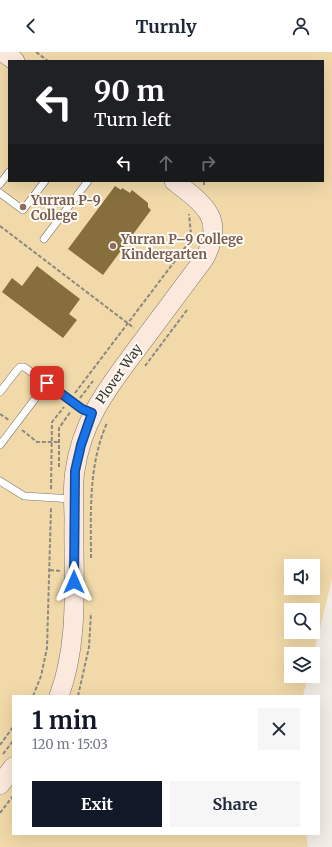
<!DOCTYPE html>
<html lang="en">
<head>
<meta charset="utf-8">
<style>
	:root { --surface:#fff; --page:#f6f6f7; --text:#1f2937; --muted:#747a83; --accent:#111827 }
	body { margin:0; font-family:Merriweather,serif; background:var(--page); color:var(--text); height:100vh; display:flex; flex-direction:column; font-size:15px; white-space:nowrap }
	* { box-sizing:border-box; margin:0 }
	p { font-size:13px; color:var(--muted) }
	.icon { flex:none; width:22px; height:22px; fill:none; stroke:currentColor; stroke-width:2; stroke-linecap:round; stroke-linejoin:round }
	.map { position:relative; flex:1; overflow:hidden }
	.side { position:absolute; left:12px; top:643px; width:308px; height:140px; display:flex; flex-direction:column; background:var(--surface); border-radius:0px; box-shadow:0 4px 16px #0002 }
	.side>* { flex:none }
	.guide { position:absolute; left:8px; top:8px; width:316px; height:122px; border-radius:0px; box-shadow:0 4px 16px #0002; background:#202124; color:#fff; overflow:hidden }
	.fabs { position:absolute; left:284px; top:507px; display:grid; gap:8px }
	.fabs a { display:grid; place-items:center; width:36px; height:36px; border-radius:0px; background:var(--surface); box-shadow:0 4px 16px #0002; font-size:20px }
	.pin { position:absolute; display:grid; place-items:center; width:34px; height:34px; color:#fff; margin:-17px; border-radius:8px; box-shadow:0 2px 6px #0006 }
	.me { position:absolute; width:44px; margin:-22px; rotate:0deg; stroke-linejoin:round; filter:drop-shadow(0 0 3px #0008) }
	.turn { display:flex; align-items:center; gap:14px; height:84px; padding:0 20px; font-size:18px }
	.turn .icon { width:52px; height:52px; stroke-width:2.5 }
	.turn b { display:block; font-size:28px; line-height:34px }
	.lanes { display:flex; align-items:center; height:38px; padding:0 20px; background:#0003; justify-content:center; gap:20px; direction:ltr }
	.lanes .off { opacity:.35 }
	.round { display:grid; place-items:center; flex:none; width:42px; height:42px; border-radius:0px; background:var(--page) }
	.overview { display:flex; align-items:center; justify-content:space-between; height:68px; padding:0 20px }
	h1 { font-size:24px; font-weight:700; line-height:30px; color:var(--accent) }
	.button { display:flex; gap:8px; margin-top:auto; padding:8px 20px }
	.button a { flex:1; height:46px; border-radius:0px; background:var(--accent); color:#fff; font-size:16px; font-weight:700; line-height:46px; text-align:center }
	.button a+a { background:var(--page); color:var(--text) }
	header { display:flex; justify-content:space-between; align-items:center; height:52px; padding:0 20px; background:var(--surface); font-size:18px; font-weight:700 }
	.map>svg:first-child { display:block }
	.green { fill:#f1d9a9; fill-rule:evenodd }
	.building { fill:#876f3d }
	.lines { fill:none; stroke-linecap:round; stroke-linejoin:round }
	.lane-casing { stroke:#79756e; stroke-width:8 }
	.secondary-casing { stroke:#79756e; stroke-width:20 }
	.path { stroke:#8c8983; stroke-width:2; stroke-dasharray:4 2; stroke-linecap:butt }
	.lane { stroke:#fff; stroke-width:7 }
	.secondary { stroke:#fce9dd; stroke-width:19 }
	.route-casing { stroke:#114b97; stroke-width:10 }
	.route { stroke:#1a73e8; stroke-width:7 }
	.education-dot { fill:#8d6e63; stroke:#fffbf3; stroke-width:1.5 }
	.labels { text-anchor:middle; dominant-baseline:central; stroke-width:4; stroke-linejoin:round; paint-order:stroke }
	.education-label { font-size:13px; font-weight:bold; fill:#785e54; stroke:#fffbf3; text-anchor:start }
	.street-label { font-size:13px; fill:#34322f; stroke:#fffbf3 }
</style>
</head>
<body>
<header><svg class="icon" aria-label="back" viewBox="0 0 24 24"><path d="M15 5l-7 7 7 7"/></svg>Turnly<svg class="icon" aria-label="person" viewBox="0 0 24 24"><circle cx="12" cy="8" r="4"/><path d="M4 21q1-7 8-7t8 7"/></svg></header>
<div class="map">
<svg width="332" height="795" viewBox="0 0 332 795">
	<rect width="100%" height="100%" fill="#f2eee6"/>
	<path class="green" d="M0 0H332V527L313 604V602H291V624H308L303 644H13V782H306L308 795H0ZM9 9H323V129H9ZM291 514H313V536H291ZM291 558H313V580H291Z"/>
	<path class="building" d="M115 134 121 138 122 136 130 141 132 138 148 151V155L151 158 103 223 68 197Z
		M37 214 80 247 69 262 77 268 63 286 2 240 12 226 22 234Z"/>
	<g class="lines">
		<g class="lane-casing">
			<path id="lane" d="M0 132 9 120
				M0 141 23 158 45 129
				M44 187 88 129
				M0 340 17 318 20 315H24L82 357 92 361
				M0 393 47 331
				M0 429 24 444 73 447"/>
		</g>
		<g class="secondary-casing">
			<path id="secondary" d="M3 0 15 9
				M59 644C80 588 73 526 74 468 74 452 72 435 75 419 82 366 111 332 142 290 163 262 183 235 204 207 226 167 205 153 174 129
				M0 733 13 715"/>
		</g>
		<path class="path" d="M36 0 48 9
			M204 129V134
			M0 174 134 276
			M191 183 192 193
			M145 314 187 258 186 257
			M75 341 187 193 191 182 189 162
			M80 346 93 329
			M0 362 9 368
			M22 378 37 390H59
			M59 415V376L71 359
			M51 437 52 370 64 355
			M91 506C91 460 88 414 107 371
			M50 518 60 519
			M33 644 41 624 47 596 51 456
			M78 644 89 595 91 561
			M0 693 13 675
			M3 702 13 689
			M0 761 13 744"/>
		<use href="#lane" class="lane"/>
		<use href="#secondary" class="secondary"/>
	</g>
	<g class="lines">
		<g class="route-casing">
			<path id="route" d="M47 331 82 357 92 361 81 393 75 419 74 530"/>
		</g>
		<use href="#route" class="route"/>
	</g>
	<g class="education-dot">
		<circle cx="23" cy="155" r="4"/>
		<circle cx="113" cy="194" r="4"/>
	</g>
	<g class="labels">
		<g class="education-label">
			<text x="31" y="148">Yurran P-9<tspan x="31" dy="15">College</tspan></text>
			<text x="121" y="187">Yurran P–9 College<tspan x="121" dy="15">Kindergarten</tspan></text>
		</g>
		<g class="street-label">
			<text transform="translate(119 322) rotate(-55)">Plover Way</text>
		</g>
	</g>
</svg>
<div class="fabs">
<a><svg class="icon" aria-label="sound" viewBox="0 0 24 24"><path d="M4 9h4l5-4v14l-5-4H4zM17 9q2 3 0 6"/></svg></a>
<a><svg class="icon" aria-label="search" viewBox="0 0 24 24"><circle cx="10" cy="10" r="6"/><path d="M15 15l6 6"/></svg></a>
<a><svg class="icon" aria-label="layers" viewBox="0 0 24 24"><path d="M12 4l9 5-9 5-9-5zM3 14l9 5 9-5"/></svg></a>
</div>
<div class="pin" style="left:47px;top:331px;background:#d93025"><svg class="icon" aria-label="arrive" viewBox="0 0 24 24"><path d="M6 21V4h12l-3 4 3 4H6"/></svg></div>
<svg class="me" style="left:74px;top:530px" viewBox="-20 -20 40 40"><path d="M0-17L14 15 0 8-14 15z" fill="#1a73e8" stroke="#fff" stroke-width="4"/></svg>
<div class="guide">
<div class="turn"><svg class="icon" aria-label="left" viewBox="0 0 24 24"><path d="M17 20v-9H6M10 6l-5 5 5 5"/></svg><div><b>90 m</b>Turn left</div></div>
<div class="lanes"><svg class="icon" aria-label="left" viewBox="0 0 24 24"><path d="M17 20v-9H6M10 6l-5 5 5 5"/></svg><svg class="icon off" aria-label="ahead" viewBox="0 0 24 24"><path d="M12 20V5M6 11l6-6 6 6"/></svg><svg class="icon off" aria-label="right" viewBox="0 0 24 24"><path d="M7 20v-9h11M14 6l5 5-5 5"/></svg></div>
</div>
<section class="side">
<div class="overview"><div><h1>1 min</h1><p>120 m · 15:03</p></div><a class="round"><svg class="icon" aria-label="close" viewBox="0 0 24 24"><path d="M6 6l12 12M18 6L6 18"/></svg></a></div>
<div class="button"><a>Exit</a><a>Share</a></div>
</section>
</div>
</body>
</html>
